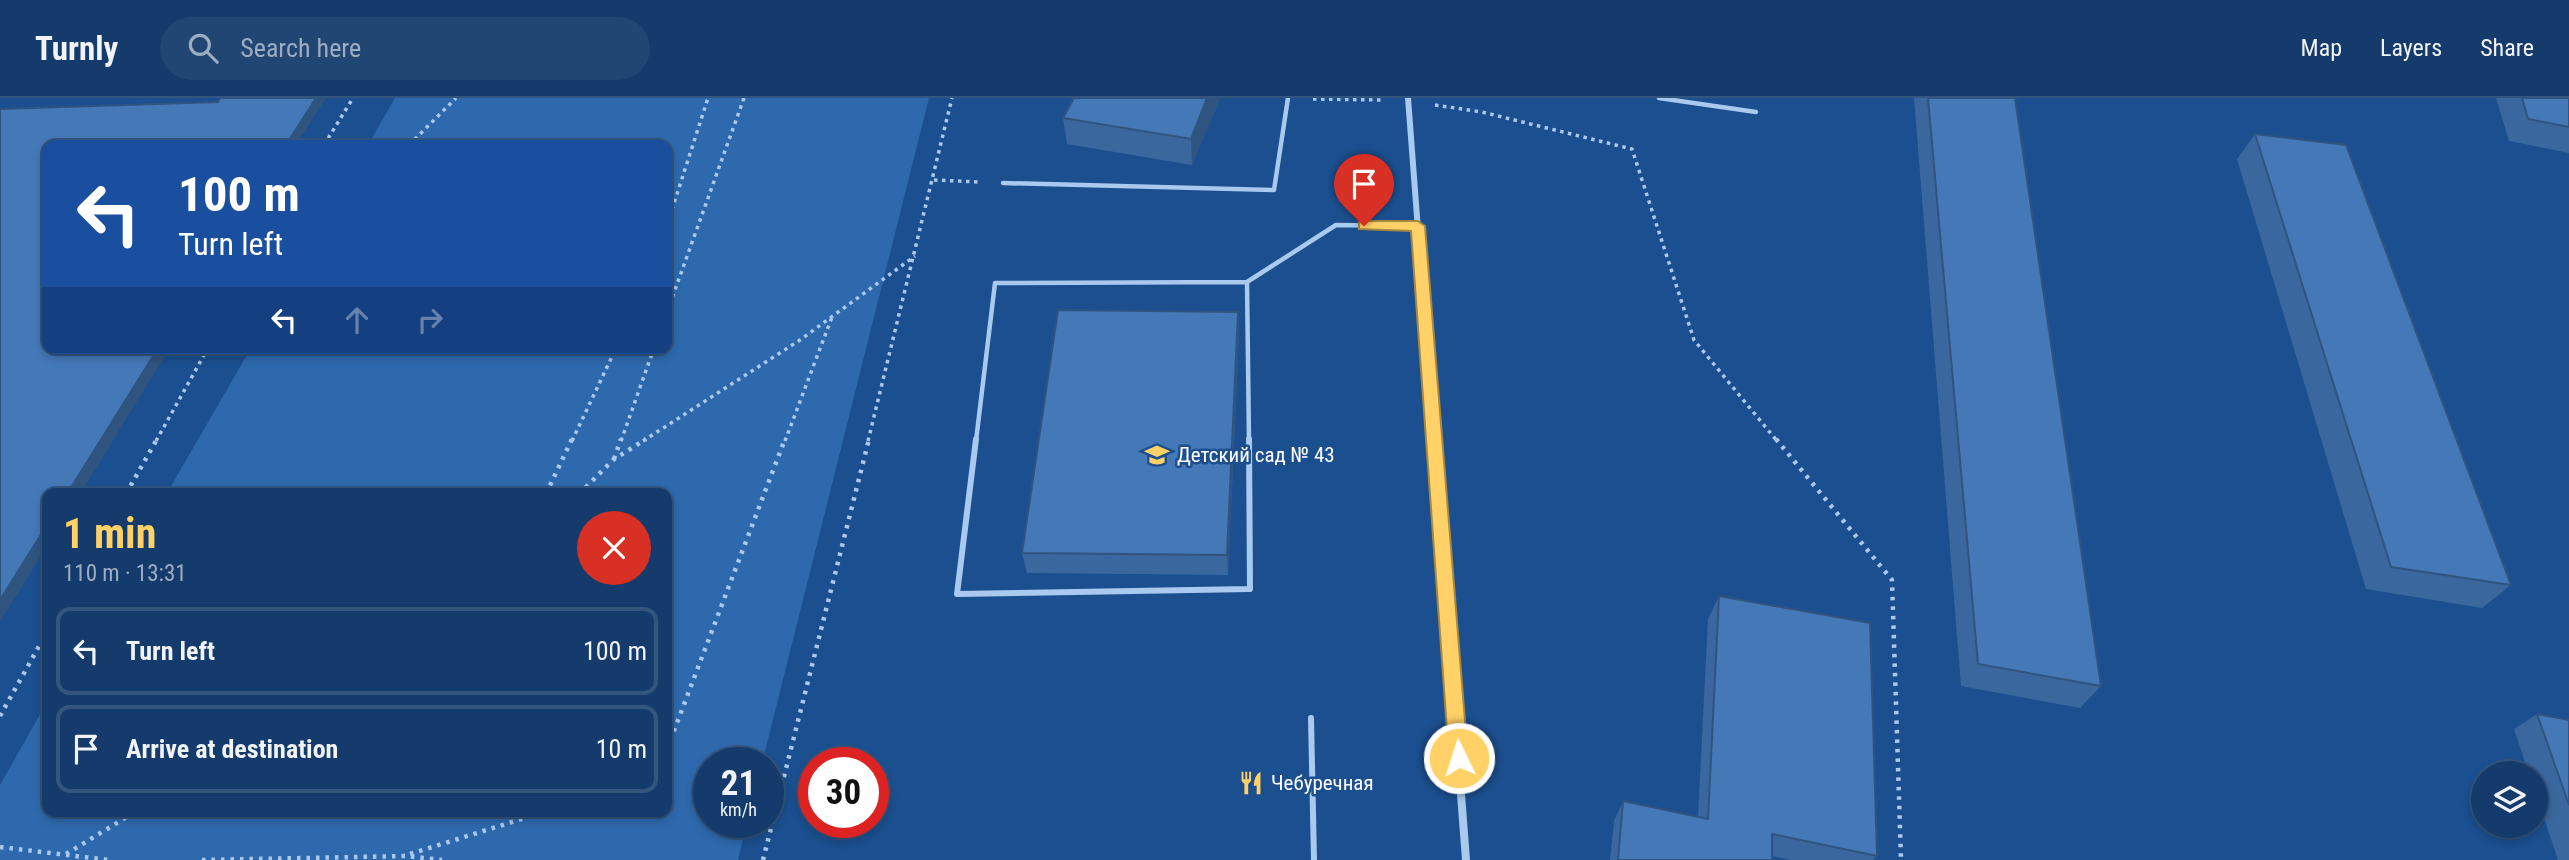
<!DOCTYPE html>
<html lang="en">
<head>
<meta charset="utf-8">
<style>
	:root { --surface:#143b6b; --page:#214673; --text:#f1f3f6; --muted:#9dadc1; --line:#33557e; --accent:#ffd166 }
	body { margin:0; font-family:"Roboto Condensed",sans-serif; background:var(--page); color:var(--text); height:100vh; display:flex; flex-direction:column; font-size:26px; white-space:nowrap }
	* { box-sizing:border-box; margin:0 }
	p { font-size:23px; color:var(--muted) }
	.icon { flex:none; width:38px; height:38px; fill:none; stroke:currentColor; stroke-width:2; stroke-linecap:round; stroke-linejoin:round }
	.map { position:relative; flex:1; overflow:hidden }
	.details { position:absolute; left:42px; top:390px; width:630px; height:329px; display:flex; flex-direction:column; background:var(--surface); border-radius:14px; box-shadow:0 4px 10px #0003,0 0 0 2px var(--line) }
	.details>* { flex:none }
	.top-card { position:absolute; left:42px; top:42px; width:630px; height:214px; border-radius:14px; box-shadow:0 4px 10px #0003,0 0 0 2px var(--line); background:#1a4fa0; color:#fff; overflow:hidden }
	.fabs { position:absolute; left:2471px; top:663px; display:grid; gap:14px }
	.fabs a { display:grid; place-items:center; width:77px; height:77px; border-radius:50%; background:var(--surface); box-shadow:0 4px 10px #0003,0 0 0 2px var(--line); font-size:35px }
	.speed { position:absolute; left:693px; top:649px; display:flex; gap:14px; font-size:35px; font-weight:700; text-align:center }
	.speed>* { display:grid; place-content:center; width:91px; height:91px; border-radius:50%; background:var(--surface); box-shadow:0 4px 10px #0003,0 0 0 2px var(--line); line-height:1 }
	.speed small { font-size:18px; font-weight:400 }
	.speed .limit { border:10px solid #d22; background:#fff; color:#111 }
	.pin { position:absolute; display:grid; place-items:center; width:60px; height:60px; color:#fff; margin:-72px -30px; border-radius:50% 50% 50% 0; rotate:-45deg; box-shadow:0 0 7px #0007 }
	.pin .icon { rotate:45deg }
	.me { position:absolute; width:77px; margin:-38px; rotate:356deg; stroke-linejoin:round; filter:drop-shadow(0 0 5px #0008) }
	.turn { display:flex; align-items:center; gap:24px; height:147px; padding:0 21px; font-size:32px }
	.turn .icon { width:91px; height:91px; stroke-width:2.5 }
	.turn b { display:block; font-size:49px; line-height:60px }
	.lanes { display:flex; align-items:center; height:66px; padding:0 21px; background:#0003; justify-content:center; gap:35px; direction:ltr }
	.lanes .off { opacity:.35 }
	.round { display:grid; place-items:center; flex:none; width:74px; height:74px; border-radius:37px; background:var(--page) }
	.head { display:flex; align-items:center; justify-content:space-between; height:119px; padding:0 21px }
	h1 { font-size:42px; font-weight:700; line-height:52px; color:var(--accent) }
	ul { padding:0; list-style:none }
	li { display:flex; align-items:center; gap:21px; height:88px; margin:0 14px 10px; padding:0 7px; border:4px solid var(--line); border-radius:14px }
	li div { flex:1 }
	li b { display:block; font-size:26px }
	li em { font-style:normal }
	header { display:flex; align-items:center; gap:42px; box-sizing:border-box; height:98px; padding:0 35px; background:var(--surface); border-bottom:2px solid var(--line) }
	header strong { font-size:33px }
	nav { display:flex; gap:38px; margin-inline-start:auto; font-size:24px }
	.search { width:490px; height:63px; background:var(--page); display:flex; align-items:center; gap:18px; box-sizing:border-box; padding:0 24px; border-radius:38px; color:var(--muted); font-size:26px }
	.map>svg:first-child { display:block }
	.green { fill:#2e69ad }
	.lines { fill:none; stroke-linecap:round; stroke-linejoin:round }
	.path-far1 { stroke:#a9c9ee; stroke-width:3.5; stroke-dasharray:3.5 4.5; stroke-linecap:butt }
	.path { stroke:#a9c9ee; stroke-width:4.5; stroke-dasharray:3.5 6; stroke-linecap:butt }
	.service-far1 { stroke:#a9c9ee; stroke-width:4.5 }
	.service { stroke:#a9c9ee; stroke-width:6 }
	.minor-far1 { stroke:#a9c9ee; stroke-width:6 }
	.minor { stroke:#a9c9ee; stroke-width:8 }
	.wall { fill:#3a679d }
	.shaded-wall { fill:#305480 }
	.building { fill:#4478b7; stroke:#305480; stroke-width:2 }
	.route { fill:#ffd166; stroke:#a68842; stroke-width:2 }
	.labels { text-anchor:middle; dominant-baseline:central; stroke-width:5; stroke-linejoin:round; paint-order:stroke }
	.poi-label { font-size:21px; fill:#fff; stroke:#1b4f8f; text-anchor:start }
</style>
</head>
<body>
<header>
<strong>Turnly</strong>
<div class="search"><svg class="icon" aria-label="search" viewBox="0 0 24 24"><circle cx="10" cy="10" r="6"/><path d="M15 15l6 6"/></svg>Search here</div>
<nav><a>Map</a><a>Layers</a><a>Share</a></nav>
</header>
<div class="map">
<svg width="2569" height="762" viewBox="0 0 2569 762">
	<rect width="100%" height="100%" fill="#1b4f8f"/>
	<path class="green" d="M395 0H929L762 665H709V724L747 725 738 762H0V687L47 604V714H667V396L167 395 251 250H667V47H368Z"/>
	<g class="lines">
		<path class="path-far1" d="M1313 1 1381 2
			M1435 7 1482 14 1632 51 1694 242 1777 343
			M324 47 353 0
			M409 47 456 0
			M934 82 979 84
			M667 127 708 0
			M667 214 744 0
			M156 343 208 250
			M572 343 616 250
			M621 343 654 250
			M643 343 800 242 915 158
			M785 343 832 219
			M868 343 952 0"/>
		<path class="path" d="M1776 341 1892 482 1901 762
			M614 361 621 341
			M126 396 157 341
			M546 396 572 341
			M579 396 613 362 646 341
			M0 618 47 534
			M667 651 785 341
			M0 749 109 762
			M66 756 135 714
			M410 756 544 714
			M202 762 406 758 442 762
			M763 762 869 341"/>
		<path class="service-far1" d="M1659 0 1756 14
			M1003 85 1274 92 1288 0
			M1247 184 1249 343
			M1247 184 1336 127 1418 128
			M976 343 995 185 1247 184"/>
		<path class="service" d="M976 341 957 496 1250 491 1249 341
			M1311 620 1314 762"/>
		<path class="minor-far1" d="M1408 0 1434 343"/>
		<path class="minor" d="M1434 341 1466 762"/>
	</g>
	<path class="wall" d="M1074 0H1220L1192 67 1067 46 1063 20Z
		M1914 0H2015L2101 588 2080 610 1961 588Z
		M2496 0H2569V55L2509 43Z
		M2255 36 2511 487 2482 510 2366 491 2237 61Z
		M1238 214 1239 236 1228 477 1027 475 1022 455Z
		M1719 498 1877 758 1873 762H1791L1772 758V762H1610L1614 723 1623 703 1698 718 1708 521Z
		M2537 616 2569 622V762H2558L2536 696V676H2529L2514 631Z"/>
	<path class="shaded-wall" d="M316 0H326L296 47H286Z
		M1207 0H1220L1192 67 1191 41Z
		M1238 214 1239 236 1228 477 1227 457Z
		M158 250H170L80 396H67Z
		M47 427V448L0 524V502Z"/>
	<path class="building" d="M220 0H316L286 47H47V250H158L67 396H47V427L0 502V11L218 4Z
		M1074 0H1207L1191 41 1063 20Z
		M1928 0H2015L2101 588 1978 566Z
		M2522 0H2569V29L2528 21Z
		M2255 36 2346 47 2511 487 2391 469Z
		M1058 212 1238 214 1227 457 1022 455Z
		M1719 498 1870 525 1877 758 1772 736V762H1618L1623 703 1708 721Z
		M2537 616 2569 622V707Z"/>
	<path class="route" d="M1364 123H1418L1425 128 1468 660 1465 666 1459 668 1452 666 1449 660 1411 133 1359 131V124Z"/>
	<defs>
		<g id="school-bare" transform="scale(1.89)"><path d="M0-5L7-2L0 1L-7-2ZM-4 1L0 2.5L4 1V4Q0 6-4 4Z" fill="#ffd166" stroke="#1b4f8f" stroke-width="2.5" paint-order="stroke"/></g>
		<g id="restaurant-bare" transform="scale(1.89)"><path d="M-5-6h1v4h1v-4h1v4h1v-4h1v5L-1.5 .5V6h-2V.5L-5-1ZM5-6V6H3V1.5H1.5Q1.5-4 5-6Z" fill="#ffd166" stroke="#1b4f8f" stroke-width="2.5" paint-order="stroke"/></g>
	</defs>
	<g fill-rule="evenodd">
		<use href="#school-bare" x="1157" y="357"/>
		<use href="#restaurant-bare" x="1251" y="685"/>
	</g>
	<g class="labels">
		<g class="poi-label">
			<text x="1177" y="357">Детский сад № 43</text>
			<text x="1271" y="685">Чебуречная</text>
		</g>
	</g>
</svg>
<div class="fabs">
<a><svg class="icon" aria-label="layers" viewBox="0 0 24 24"><path d="M12 4l9 5-9 5-9-5zM3 14l9 5 9-5"/></svg></a>
</div>
<div class="speed"><div>21<small>km/h</small></div><div class="limit">30</div></div>
<div class="pin" style="left:1364px;top:128px;background:#d93025"><svg class="icon" aria-label="arrive" viewBox="0 0 24 24"><path d="M6 21V4h12l-3 4 3 4H6"/></svg></div>
<svg class="me" style="left:1459px;top:660px" viewBox="-20 -20 40 40"><circle r="17" fill="#ffd166" stroke="#fff" stroke-width="3"/><path d="M0-11L8 9 0 5-8 9z" fill="#fff"/></svg>
<div class="top-card">
<div class="turn"><svg class="icon" aria-label="left" viewBox="0 0 24 24"><path d="M17 20v-9H6M10 6l-5 5 5 5"/></svg><div><b>100 m</b>Turn left</div></div>
<div class="lanes"><svg class="icon" aria-label="left" viewBox="0 0 24 24"><path d="M17 20v-9H6M10 6l-5 5 5 5"/></svg><svg class="icon off" aria-label="ahead" viewBox="0 0 24 24"><path d="M12 20V5M6 11l6-6 6 6"/></svg><svg class="icon off" aria-label="right" viewBox="0 0 24 24"><path d="M7 20v-9h11M14 6l5 5-5 5"/></svg></div>
</div>
<section class="details">
<div class="head"><div><h1>1 min</h1><p>110 m · 13:31</p></div><a class="round" style="background:#d93025;color:#fff"><svg class="icon" aria-label="close" viewBox="0 0 24 24"><path d="M6 6l12 12M18 6L6 18"/></svg></a></div>
<ul>
<li><svg class="icon" aria-label="left" viewBox="0 0 24 24"><path d="M17 20v-9H6M10 6l-5 5 5 5"/></svg><div><b>Turn left</b></div><em>100 m</em></li>
<li><svg class="icon" aria-label="arrive" viewBox="0 0 24 24"><path d="M6 21V4h12l-3 4 3 4H6"/></svg><div><b>Arrive at destination</b></div><em>10 m</em></li>
</ul>
</section>
</div>
</body>
</html>
